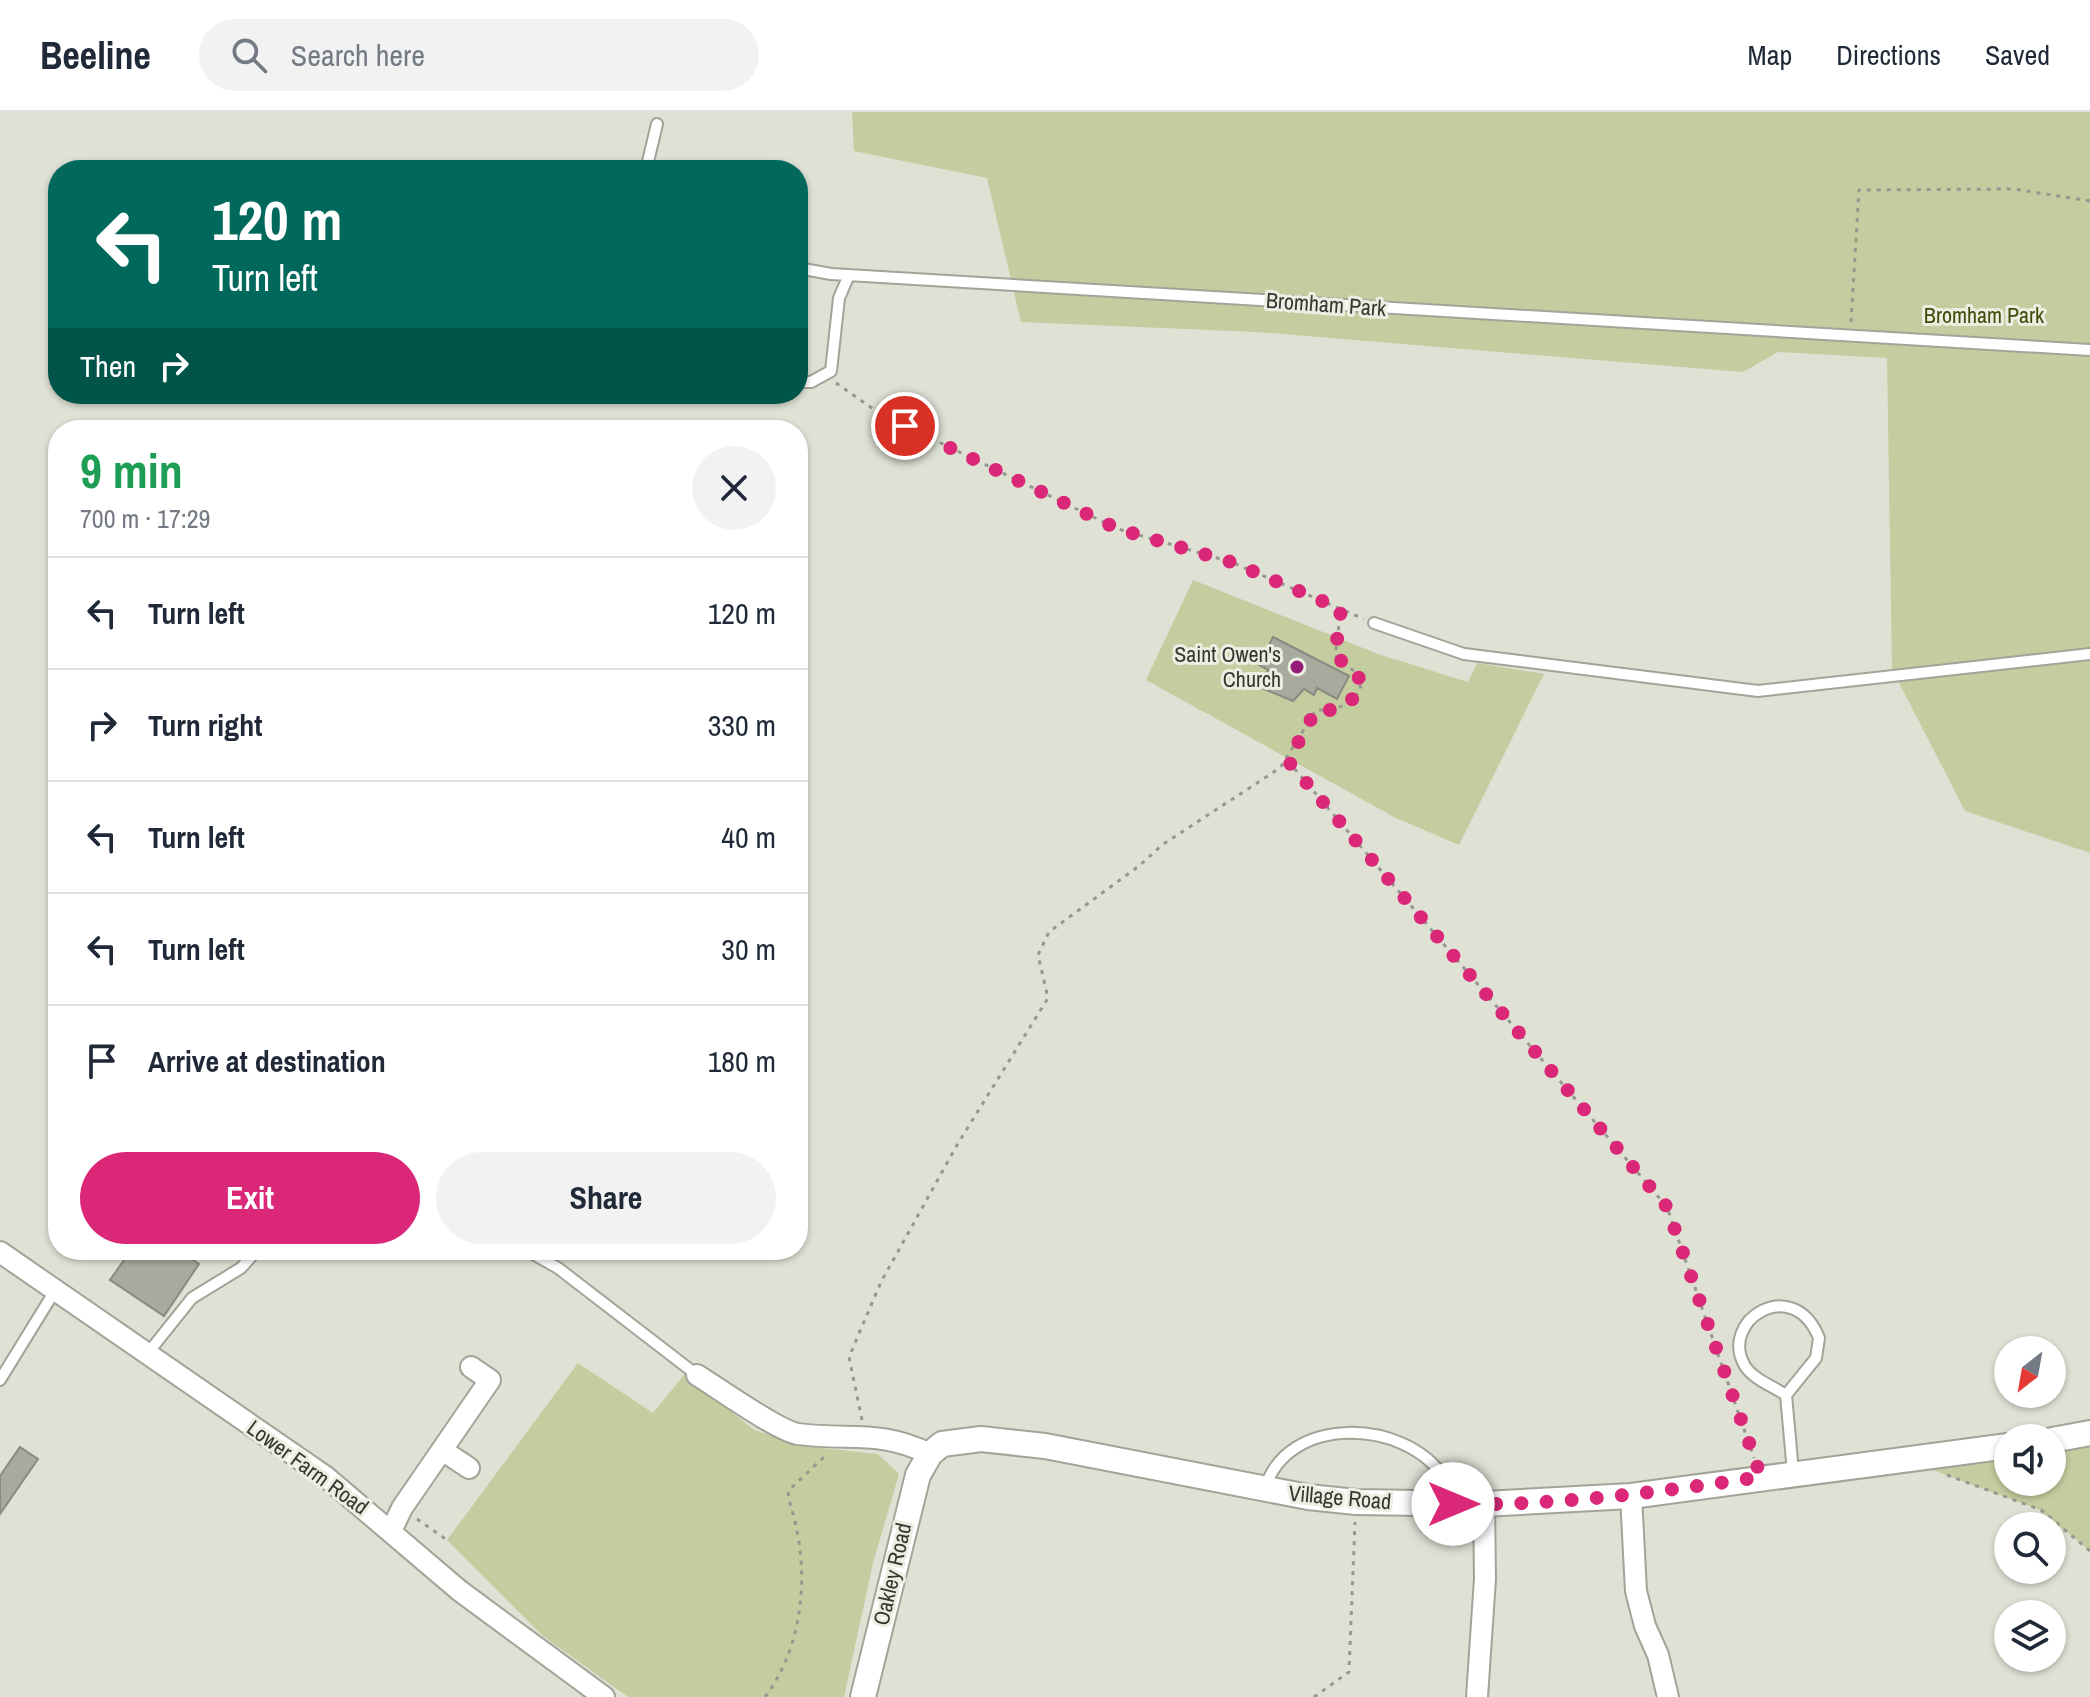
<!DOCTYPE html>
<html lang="en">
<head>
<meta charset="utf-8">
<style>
	:root { --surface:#fff; --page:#f2f2f3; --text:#1f2937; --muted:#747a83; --line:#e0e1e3; --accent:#db2777 }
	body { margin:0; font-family:"Archivo Narrow",sans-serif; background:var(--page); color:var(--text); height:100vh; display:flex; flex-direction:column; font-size:30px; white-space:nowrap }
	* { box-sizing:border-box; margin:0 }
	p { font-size:26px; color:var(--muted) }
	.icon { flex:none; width:44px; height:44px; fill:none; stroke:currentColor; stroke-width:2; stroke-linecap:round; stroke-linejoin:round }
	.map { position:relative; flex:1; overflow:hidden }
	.drawer { position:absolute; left:48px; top:308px; width:760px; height:840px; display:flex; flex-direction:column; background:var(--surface); border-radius:32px; box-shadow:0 2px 6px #0004 }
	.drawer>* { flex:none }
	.top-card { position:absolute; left:48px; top:48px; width:760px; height:244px; border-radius:32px; box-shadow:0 2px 6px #0004; background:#00695c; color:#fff; overflow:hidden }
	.needle { width:52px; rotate:211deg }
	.controls { position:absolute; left:1994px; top:1224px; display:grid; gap:16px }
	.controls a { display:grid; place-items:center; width:72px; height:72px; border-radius:50%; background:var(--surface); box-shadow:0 2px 6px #0004; font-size:40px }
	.pin { position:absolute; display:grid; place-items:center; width:68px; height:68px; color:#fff; margin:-34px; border:4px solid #fff; border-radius:50%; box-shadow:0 2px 8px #0007 }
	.me { position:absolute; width:88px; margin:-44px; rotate:90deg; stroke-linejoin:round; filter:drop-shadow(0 0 6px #0008) }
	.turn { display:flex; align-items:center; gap:28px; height:168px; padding:0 32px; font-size:36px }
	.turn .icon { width:104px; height:104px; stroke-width:2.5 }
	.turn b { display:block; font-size:56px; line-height:68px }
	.then { display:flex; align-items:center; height:76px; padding:0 32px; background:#0003; gap:16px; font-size:30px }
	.round { display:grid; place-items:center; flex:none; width:84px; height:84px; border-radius:42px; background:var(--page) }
	.head { display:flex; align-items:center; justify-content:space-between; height:136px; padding:0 32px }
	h1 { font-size:48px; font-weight:700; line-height:60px; color:#1e9e55 }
	.primary-button { display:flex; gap:16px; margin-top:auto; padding:16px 32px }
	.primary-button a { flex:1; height:92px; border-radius:48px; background:var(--accent); color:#fff; font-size:32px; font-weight:700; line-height:92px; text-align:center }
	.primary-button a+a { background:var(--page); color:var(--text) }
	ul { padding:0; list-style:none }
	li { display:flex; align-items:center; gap:24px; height:112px; padding:0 32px; border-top:2px solid var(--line) }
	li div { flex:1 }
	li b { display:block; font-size:30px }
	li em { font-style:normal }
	header { display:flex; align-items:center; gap:48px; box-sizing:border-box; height:112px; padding:0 40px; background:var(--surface); border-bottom:2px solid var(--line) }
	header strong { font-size:38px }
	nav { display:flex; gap:44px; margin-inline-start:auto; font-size:28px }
	.search { width:560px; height:72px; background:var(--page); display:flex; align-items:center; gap:20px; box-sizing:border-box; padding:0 28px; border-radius:44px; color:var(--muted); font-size:30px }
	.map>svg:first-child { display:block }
	.green { fill:#c4cd9f }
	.building { fill:#a8aa9e; stroke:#888b7f; stroke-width:2 }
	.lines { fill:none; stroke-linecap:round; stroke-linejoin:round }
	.service-casing { stroke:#a2a498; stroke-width:14 }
	.minor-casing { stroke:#a2a498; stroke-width:24 }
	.tertiary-casing { stroke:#a2a498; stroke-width:28 }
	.path { stroke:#96988f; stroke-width:3; stroke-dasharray:4 6; stroke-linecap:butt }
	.service { stroke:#fff; stroke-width:10 }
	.minor { stroke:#fff; stroke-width:20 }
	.tertiary { stroke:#fff; stroke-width:24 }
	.route { stroke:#db2777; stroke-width:14; stroke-dasharray:0 25.2 }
	.poi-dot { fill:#941b77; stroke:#ebeee1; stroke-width:3 }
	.labels { text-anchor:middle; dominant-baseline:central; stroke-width:6; stroke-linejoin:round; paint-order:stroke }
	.street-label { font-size:22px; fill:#363732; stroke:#ebeee1 }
	.park-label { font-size:22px; fill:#434b0a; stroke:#ebeee1 }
	.poi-label { font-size:22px; fill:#363732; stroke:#ebeee1; text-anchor:end }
</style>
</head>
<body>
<header>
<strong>Beeline</strong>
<div class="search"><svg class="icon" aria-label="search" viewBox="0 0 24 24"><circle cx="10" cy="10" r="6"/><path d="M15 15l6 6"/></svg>Search here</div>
<nav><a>Map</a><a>Directions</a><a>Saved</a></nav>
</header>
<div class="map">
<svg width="2090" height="1585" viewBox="0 0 2090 1585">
	<rect width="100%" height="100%" fill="#dee1d4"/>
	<path class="green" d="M852 0H2090V741L1965 699 1892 557 1887 246 1778 240 1743 260 1257 220 1021 210 987 66 854 39Z
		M1193 468 1378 542 1468 570 1477 551 1544 562 1459 733 1396 706 1146 568Z
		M578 1251 653 1301 685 1262 754 1318 803 1334 878 1342 899 1362 873 1451 844 1585H628L543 1524 447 1428Z
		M2090 1320V1439L2040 1398 1906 1348 2008 1333V1370H2052V1326Z"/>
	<path class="building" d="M1273 525 1349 564 1337 587 1317 576 1314 583 1304 577 1293 589 1259 575 1268 558 1259 553Z
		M131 1138H178L199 1152 164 1204 110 1168Z
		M20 1335 38 1347 0 1402V1364Z"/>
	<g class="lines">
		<g class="service-casing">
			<path id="service" d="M646 58 657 12
				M798 156 831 162 2090 238
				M798 270H811L831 259 839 186 849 163
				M1374 511 1464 542 1758 579 2090 542
				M526 1138 558 1156 697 1263
				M148 1241 192 1186 241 1156 257 1138
				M0 1268 56 1177
				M1786 1283C1774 1275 1753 1267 1745 1254 1718 1209 1793 1161 1819 1226L1816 1246 1786 1283 1793 1360
				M1265 1377C1286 1302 1406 1306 1444 1366 1448 1373 1450 1382 1452 1390"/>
		</g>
		<g class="minor-casing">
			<path id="minor" d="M0 1140 326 1365 460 1479 604 1585
				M697 1263C718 1276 778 1319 798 1322 850 1329 879 1317 930 1342
				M442 1338 469 1356
				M1631 1384 1636 1479 1645 1514 1658 1543 1668 1585
				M392 1417 402 1396 490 1268 471 1255
				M1477 1585 1485 1467 1484 1392"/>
		</g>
		<g class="tertiary-casing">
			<path id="tertiary" d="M2052 1328 2090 1321
				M863 1585 918 1363 930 1342 942 1332 981 1327 1045 1334 1308 1385 1356 1390 1484 1392 1631 1384 2008 1334"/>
		</g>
		<path class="path" d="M1851 210 1859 78 2014 77 2090 89
			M836 271 879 301 1118 417 1231 450 1364 507
			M1288 649 1667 1095 1754 1346
			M862 1308 849 1245 881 1170 957 1033 1048 886 1038 843 1049 820 1139 754 1162 733 1280 656 1316 598C1337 599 1347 594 1361 578L1358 562 1335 544 1341 497
			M1947 1363 2041 1398 2090 1439
			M417 1407 447 1428
			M765 1585C800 1539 809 1471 796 1415 794 1402 789 1392 788 1379L826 1343
			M1314 1585 1349 1560 1355 1410"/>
		<use href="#service" class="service"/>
		<use href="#minor" class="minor"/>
		<use href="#tertiary" class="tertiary"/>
	</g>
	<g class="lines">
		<path class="route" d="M905 314 1118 417 1231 450 1341 497 1335 544 1358 562 1361 578C1347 594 1338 600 1316 598L1288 649 1667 1095 1761 1365C1658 1380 1557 1394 1453 1392"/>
	</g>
	<circle class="poi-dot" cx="1297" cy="555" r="8"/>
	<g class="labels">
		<g class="street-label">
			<text transform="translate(1326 192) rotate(4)">Bromham Park</text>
			<text transform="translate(308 1355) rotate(36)">Lower Farm Road</text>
			<text transform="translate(1340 1385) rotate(5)">Village Road</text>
			<text transform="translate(892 1462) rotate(-77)">Oakley Road</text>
		</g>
		<g class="park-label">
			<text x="1984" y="203">Bromham Park</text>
		</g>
		<g class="poi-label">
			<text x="1281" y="542">Saint Owen's<tspan x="1281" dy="25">Church</tspan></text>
		</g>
	</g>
</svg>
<div class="controls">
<a><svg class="needle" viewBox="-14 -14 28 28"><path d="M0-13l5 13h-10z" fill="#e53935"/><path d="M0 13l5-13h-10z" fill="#747a83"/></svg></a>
<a><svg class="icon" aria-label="sound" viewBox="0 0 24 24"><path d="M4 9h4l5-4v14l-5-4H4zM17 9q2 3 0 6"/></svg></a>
<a><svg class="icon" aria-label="search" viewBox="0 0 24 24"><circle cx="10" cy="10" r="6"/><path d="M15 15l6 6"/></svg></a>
<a><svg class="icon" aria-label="layers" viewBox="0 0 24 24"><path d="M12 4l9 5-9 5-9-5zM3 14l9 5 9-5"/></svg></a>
</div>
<div class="pin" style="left:905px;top:314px;background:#d93025"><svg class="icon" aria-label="arrive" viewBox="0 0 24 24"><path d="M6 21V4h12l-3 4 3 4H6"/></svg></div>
<svg class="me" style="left:1453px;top:1392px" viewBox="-20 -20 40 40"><circle r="19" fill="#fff"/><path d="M0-13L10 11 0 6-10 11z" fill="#db2777"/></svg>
<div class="top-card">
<div class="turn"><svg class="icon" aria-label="left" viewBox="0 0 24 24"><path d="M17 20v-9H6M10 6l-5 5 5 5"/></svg><div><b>120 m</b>Turn left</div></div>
<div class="then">Then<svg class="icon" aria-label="right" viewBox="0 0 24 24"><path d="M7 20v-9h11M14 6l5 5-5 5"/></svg></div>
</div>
<section class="drawer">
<div class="head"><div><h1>9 min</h1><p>700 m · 17:29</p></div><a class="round"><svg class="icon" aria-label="close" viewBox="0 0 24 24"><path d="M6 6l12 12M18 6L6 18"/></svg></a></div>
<ul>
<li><svg class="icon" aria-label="left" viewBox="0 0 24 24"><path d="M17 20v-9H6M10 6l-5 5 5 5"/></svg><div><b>Turn left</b></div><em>120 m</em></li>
<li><svg class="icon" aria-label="right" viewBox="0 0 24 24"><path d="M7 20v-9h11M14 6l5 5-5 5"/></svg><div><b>Turn right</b></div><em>330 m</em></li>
<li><svg class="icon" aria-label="left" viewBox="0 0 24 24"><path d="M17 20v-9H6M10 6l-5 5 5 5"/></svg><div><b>Turn left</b></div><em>40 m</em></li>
<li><svg class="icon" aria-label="left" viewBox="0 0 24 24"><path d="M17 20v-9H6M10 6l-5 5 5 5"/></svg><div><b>Turn left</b></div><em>30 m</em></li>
<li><svg class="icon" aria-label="arrive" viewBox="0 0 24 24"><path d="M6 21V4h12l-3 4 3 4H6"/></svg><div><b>Arrive at destination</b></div><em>180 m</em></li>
</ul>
<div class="primary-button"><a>Exit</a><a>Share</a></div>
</section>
</div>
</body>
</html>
